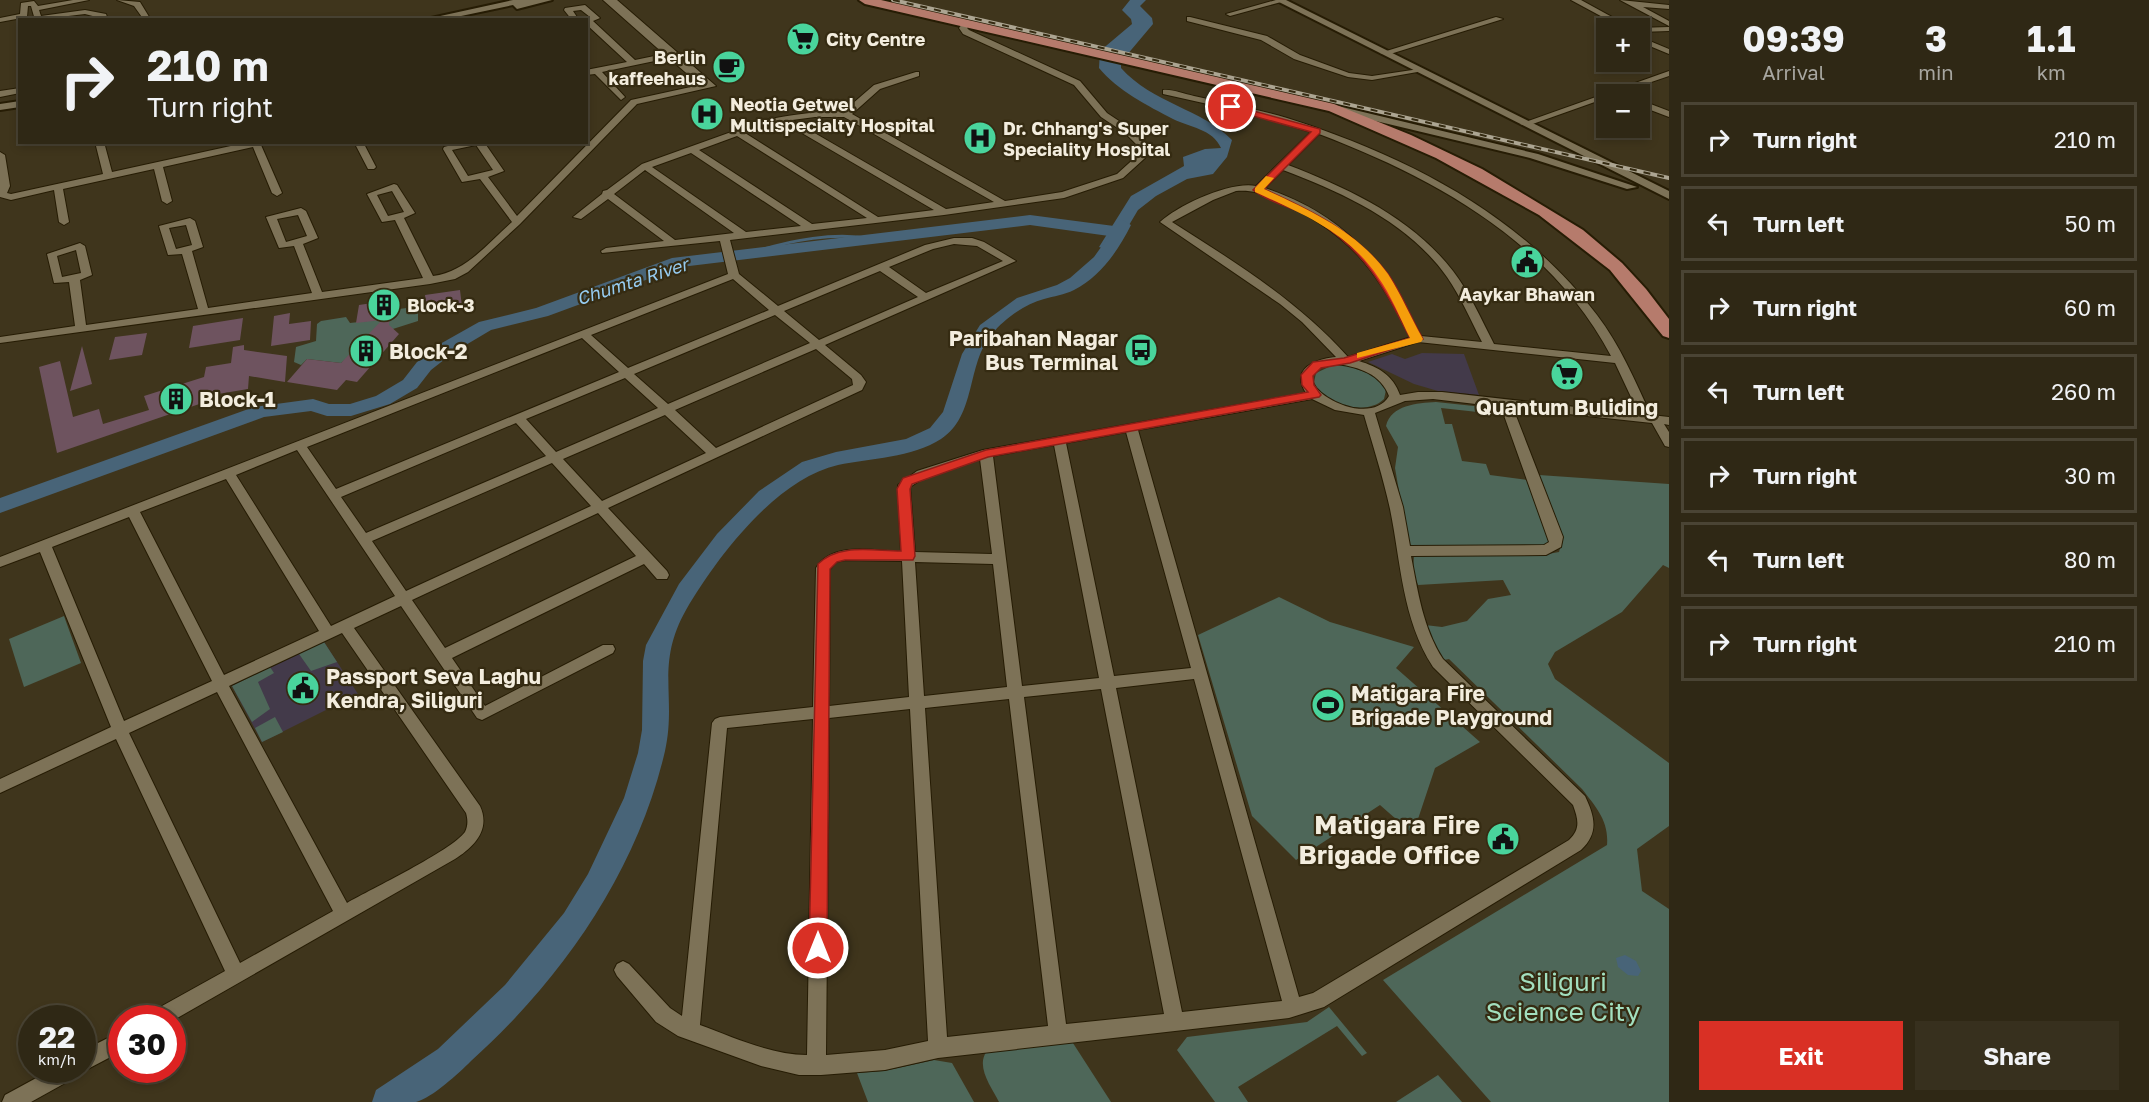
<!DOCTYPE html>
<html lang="en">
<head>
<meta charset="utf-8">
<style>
	:root { --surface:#2f2815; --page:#37301e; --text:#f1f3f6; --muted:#a7a6a0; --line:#4a4434; --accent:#d93025 }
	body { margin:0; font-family:"Golos Text",sans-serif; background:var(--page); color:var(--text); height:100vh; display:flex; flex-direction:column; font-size:22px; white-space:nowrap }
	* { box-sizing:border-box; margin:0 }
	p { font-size:20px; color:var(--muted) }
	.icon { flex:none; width:33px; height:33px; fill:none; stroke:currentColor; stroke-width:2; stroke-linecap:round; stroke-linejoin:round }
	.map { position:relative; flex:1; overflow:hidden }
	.sheet { display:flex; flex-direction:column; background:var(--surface); width:480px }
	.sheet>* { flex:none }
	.hud { position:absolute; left:18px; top:18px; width:570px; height:126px; border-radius:0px; box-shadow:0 3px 9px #0003,0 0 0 2px var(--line); background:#2f2815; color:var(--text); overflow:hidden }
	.buttons { position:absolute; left:1596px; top:18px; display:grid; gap:12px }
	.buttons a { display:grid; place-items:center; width:54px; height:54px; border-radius:0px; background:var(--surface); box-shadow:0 3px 9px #0003,0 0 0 2px var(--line); font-size:30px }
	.speed { position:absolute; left:18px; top:1005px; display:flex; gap:12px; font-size:30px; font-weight:700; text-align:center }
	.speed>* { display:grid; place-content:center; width:78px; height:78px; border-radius:50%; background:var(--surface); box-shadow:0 3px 9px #0003,0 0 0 2px var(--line); line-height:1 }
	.speed small { font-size:15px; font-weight:400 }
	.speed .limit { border:9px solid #d22; background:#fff; color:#111 }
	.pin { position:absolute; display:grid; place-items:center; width:51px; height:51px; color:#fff; margin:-26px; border:3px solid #fff; border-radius:50%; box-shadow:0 2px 6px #0007 }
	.me { position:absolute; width:66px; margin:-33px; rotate:0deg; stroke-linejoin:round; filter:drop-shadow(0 0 4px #0008) }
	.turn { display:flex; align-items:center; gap:21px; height:126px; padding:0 30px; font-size:27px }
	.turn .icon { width:78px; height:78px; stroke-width:2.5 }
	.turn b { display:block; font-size:42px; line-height:51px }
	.eta { display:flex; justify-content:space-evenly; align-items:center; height:102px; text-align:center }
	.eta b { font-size:36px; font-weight:700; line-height:42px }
	.cta { display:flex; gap:12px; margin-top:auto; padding:12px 30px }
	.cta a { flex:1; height:69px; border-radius:0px; background:var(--accent); color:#fff; font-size:24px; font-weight:700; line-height:69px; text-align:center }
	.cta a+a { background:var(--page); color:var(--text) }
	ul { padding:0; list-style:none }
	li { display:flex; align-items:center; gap:18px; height:75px; margin:0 12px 9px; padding:0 18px; border:3px solid var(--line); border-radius:0px }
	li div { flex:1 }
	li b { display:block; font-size:22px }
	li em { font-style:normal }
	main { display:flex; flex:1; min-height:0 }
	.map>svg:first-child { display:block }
	.commercial { fill:#433a4a }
	.green { fill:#4e6759 }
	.water { fill:#486478 }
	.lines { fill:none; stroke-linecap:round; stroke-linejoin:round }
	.stream { stroke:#486478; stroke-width:3 }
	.river { fill:#486478; fill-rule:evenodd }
	.building { fill:#6e535f }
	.minor-casing { stroke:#261c04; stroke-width:2 }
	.tertiary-casing { stroke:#261c04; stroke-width:4 }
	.trunk-casing { stroke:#261c04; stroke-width:4 }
	.minor { fill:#7d7257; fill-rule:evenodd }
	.tertiary { fill:#7d7257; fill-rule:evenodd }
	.trunk { fill:#b67b6c; fill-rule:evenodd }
	.rail-casing { stroke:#aca592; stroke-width:4 }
	.rail { stroke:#352b12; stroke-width:2; stroke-dasharray:7; stroke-linecap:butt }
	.route { fill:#d93025; stroke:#8d1f18; stroke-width:1.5 }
	.slow { fill:#f59e0b }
	.labels { text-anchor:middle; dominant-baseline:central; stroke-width:4.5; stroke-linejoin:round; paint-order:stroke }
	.far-poi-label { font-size:18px; font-weight:bold; fill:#f3edde; stroke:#352b12; text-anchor:start }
	.far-water-label { font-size:18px; font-style:italic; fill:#96ccf1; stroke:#352b12 }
	.poi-label { font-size:21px; font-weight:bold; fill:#f3edde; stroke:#352b12; text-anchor:start }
	.near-poi-label { font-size:26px; font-weight:bold; fill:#f3edde; stroke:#352b12; text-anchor:end }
	.near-park-label { font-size:26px; fill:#a2dfbf; stroke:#352b12 }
</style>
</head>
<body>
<main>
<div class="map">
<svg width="1669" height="1102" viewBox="0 0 1669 1102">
	<rect width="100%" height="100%" fill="#3f351c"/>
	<path class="commercial" d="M1422 353 1464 354 1479 395 1438 391 1414 384 1368 362 1392 354 1405 359Z
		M324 642 358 694 262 742 232 686Z"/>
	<path class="green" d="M414 307 418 308V321L374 335 341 363 307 359 301 365 294 362 296 347 316 341 317 324 321 321 346 317 350 323 394 318 399 309Z
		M1346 365 1375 376 1386 390 1384 399C1366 417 1323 405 1314 382L1316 373 1331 366Z
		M1436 402 1502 409 1505 415 1441 408 1445 424H1452L1462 461 1486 464 1490 475 1527 480 1550 539 1548 543 1543 546 1416 548 1408 543 1395 468 1398 447 1386 426C1391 405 1417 403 1436 402Z
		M1539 475 1669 484V568L1663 565 1622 612 1555 652 1548 664 1555 679 1669 763V826L1637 849 1642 891 1669 909V1102H1491L1383 980 1607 845C1609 821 1596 807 1582 789L1449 659 1444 660 1433 645 1425 625 1442 627 1467 621 1488 599 1511 595 1503 580 1418 585 1413 573 1414 555 1548 554 1559 552 1562 541Z
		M1279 597 1330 622 1414 647 1396 668 1480 742 1435 768 1413 834 1380 805 1296 860 1252 816 1198 635Z
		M64 616 81 663 24 687 9 639Z
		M324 642 337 662 311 671 299 654Z
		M270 667 274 673 258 682 270 709 252 722 232 686Z
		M275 717 283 732 262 742 255 728Z
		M1329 1007 1367 1053 1362 1056 1337 1026 1238 1087 1248 1102H1215L1177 1050 1187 1037 1307 1022Z
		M1071 1040 1111 1102H999C992 1088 975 1066 987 1051Z
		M934 1060 952 1063 974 1102H868L857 1073 884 1071Z
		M1438 1075 1462 1102H1396L1402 1098Z"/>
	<path class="water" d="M1130 0H1146L1140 6 1152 18 1153 24 1121 62V68C1152 103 1202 109 1232 140L1227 157 1213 174 1187 179 1156 196 1138 210 1113 252 1099 247 1131 196 1184 166 1183 157 1205 149 1221 148C1213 129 1189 127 1173 119 1148 106 1117 90 1099 68L1100 51 1132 24 1131 19 1122 10Z
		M1625 955 1636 961 1641 971 1638 976 1628 975 1618 967 1616 958Z"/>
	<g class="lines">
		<path class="stream" d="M755 252C790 240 835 232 872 239"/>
		<path class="river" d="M1030 215 1114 226 1117 222 1123 220 1131 225C1118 251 1100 277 1074 290 1064 295 1054 296 1044 299 1025 304 1004 319 992 334 966 364 977 416 941 439 912 458 870 458 838 465 776 479 717 557 686 610 655 665 677 697 665 751 637 872 562 979 471 1061 459 1073 432 1098 416 1102 403 1102 385 1102 372 1102L376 1090 438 1049 505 985 564 913 588 874 624 798 638 753 642 730 643 661 646 645 679 584 717 534 759 491 802 462 836 452 906 439 930 428 943 412 962 354 980 325 1017 298 1057 285 1070 278 1094 257 1109 236 1030 225 681 267 548 316 491 330 454 352 431 370 417 388 390 404 351 416H327L311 411 264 417 0 513V498L254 407 313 399 329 404H350L376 396 403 380 417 362 440 344 479 322 536 308 672 258Z"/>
	</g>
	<path class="building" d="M460 290 462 307 427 313 425 295Z
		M392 300 389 325 399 334 357 382 346 380 337 390 287 382 307 359 341 363 382 320 356 323 359 305Z
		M290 313 289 324 311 321 310 340 271 346 274 316Z
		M243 318 240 340 189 348 193 326Z
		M147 333 142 355 109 360 115 337Z
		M244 345V350L287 356 285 382 249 376 248 389 206 396 208 401 57 453 39 367 60 361 73 417 99 409 103 424 149 410 144 396 204 377 206 367 231 363 233 347Z
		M82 346 92 384 70 391Z"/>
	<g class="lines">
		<g class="minor-casing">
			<path id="minor" d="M73 0H89L39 10 41 16 85 10 106 14 108 20 85 14 35 20 31 6H28L27 17 0 22V18L20 14 21 3 34 1 38 6Z
				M117 0 140 2 151 20H144L134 6Z
				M603 0H617L716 86 637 104 520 224 468 272 455 279 430 284 0 343V337L75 326 69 282 54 283 47 254 80 243 85 246 92 275 80 280 86 325 198 309 182 254 168 255 159 226 190 218 195 221 203 247 192 251 208 308 312 293 294 246 279 248 266 217 301 208 306 211 318 238 303 244 322 292 423 278 395 220 382 222 367 194 394 184 397 185 415 213 404 218 433 276C466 272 488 243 512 222L480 179 462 182 443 149 444 147 463 142H484L504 171 488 177 517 216 631 100 700 85 669 58 602 72 625 97 621 100 595 74 586 75V70L627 62 586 24V20H584L590 17 581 10 573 11 579 20H572L564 10 565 8 585 5 600 18 593 21 635 60 664 54ZM476 145 493 170 468 176 452 150ZM392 191 404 212 388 216 377 195ZM298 215 307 236 286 242 277 219ZM186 225 192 245 176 249 169 228ZM76 250 81 273 62 277 57 256Z
				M1276 0 1285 1 1230 16 1226 14Z
				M1571 0H1581L1632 28H1623Z
				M1620 0 1669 5V9L1643 7 1669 21V26Z
				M1190 17 1267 36 1300 55 1349 73 1372 76 1419 69 1423 71 1372 80 1348 77 1294 59 1261 40 1187 21V17Z
				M1496 17 1503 19 1387 55 1380 53Z
				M504 18 514 20H501Z
				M964 22 971 24 967 28 969 30 1080 81 1107 113 1131 129 1147 145 1145 158 1123 178 1064 198 944 215 730 240 739 274 778 306 925 245 954 238H972L984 242 1016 261 825 345 861 375 866 382 862 390 608 508 667 571 669 575 667 579H657L644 564 452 658 485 706 603 645H613L615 649 613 653 482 720 477 718 401 606 354 628 480 806C491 830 474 847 455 859L172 1021V1018H151L153 1011 225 971 116 739 0 793V779L111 727 40 552 0 567V557L728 274 720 241 602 253 601 251 606 248 664 241 608 199 581 219 573 217 602 194 603 191 607 190 642 164 765 120C790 115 817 111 844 111L874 85 916 72H919V76L880 89 852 114 1005 201 1062 192 1117 174 1138 155 1139 147 1125 133 1101 117 1074 85 963 34 959 28ZM815 117H844L994 202 946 209 792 120ZM783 122 934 210 878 217 745 133ZM737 136 867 218 812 224 699 150ZM691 153 801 226 746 232 652 167ZM645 170 734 233 675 240 614 194ZM954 244 977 246 1003 261 926 293 889 267 933 249ZM880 271 918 297 819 340 784 311ZM733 279 769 310 628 368 591 335ZM775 315 810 343 668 404 634 374ZM582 338 619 372 336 489 307 447ZM816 349 852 379 853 385 716 448 675 410ZM625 378 658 408 556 452 526 419ZM665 415 706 453 602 501 563 459ZM516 423 546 456 366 533 341 497ZM297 450 395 596 331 626 236 475ZM552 463 591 506 406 591 372 541ZM226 479 319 631 224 675 140 512ZM598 513 636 556 445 648 412 600ZM129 517 212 681 124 721 52 547ZM342 633 466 813C468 820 468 826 465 832 451 851 371 889 347 903L229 686ZM217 692 333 911 240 963 129 733Z
				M1669 27V31L1640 32V28H1637Z
				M1640 37 1669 49V54L1640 42Z
				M1669 71V76L1616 94H1606V98L1527 126 1520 124Z
				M20 88V93L0 97V91Z
				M1163 90C1173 89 1184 94 1194 96 1225 103 1257 109 1287 118 1407 156 1520 214 1597 315 1620 345 1635 381 1651 415L1669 417V425L1664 424 1669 432V447L1665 446 1652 423 1513 408 1563 537 1561 547 1546 555 1411 556C1418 592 1423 628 1443 659L1585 796C1595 817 1599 833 1581 850L1324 1007 1289 1018 938 1058 885 1070 821 1075H799L761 1066 678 1036 656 1022 617 976 614 970 617 964 623 961 629 964 670 1008 682 1016 712 723 715 719 720 717 813 707 816 568C833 541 874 551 901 552L898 485 917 471 983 450 1306 393C1290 368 1316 359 1336 357L1302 322 1280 304 1160 222C1179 205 1230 181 1256 186L1311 132 1248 113 1163 94ZM1319 134C1435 178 1551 242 1611 356L1494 344C1481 319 1470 293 1453 271 1412 218 1350 189 1288 165ZM1283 170C1344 193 1409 223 1447 277 1461 297 1471 321 1482 342L1421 336C1382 262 1347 216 1265 188ZM1236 191C1257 189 1275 198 1293 208 1357 240 1378 276 1411 337L1348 357C1298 301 1235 262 1172 222L1213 200ZM1418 342 1615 363 1639 414 1442 392H1418L1400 395C1393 375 1378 367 1359 361ZM1337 364C1359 367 1381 374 1389 396 1365 436 1266 370 1337 364ZM1312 399 1335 410 1364 415C1373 446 1383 477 1390 509 1401 563 1402 619 1433 667L1573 805C1578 819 1581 829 1569 840L1313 993 1299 997 1138 430ZM1433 399 1501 407 1549 542 1544 545 1410 546 1403 507 1375 413 1405 401ZM1126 432 1191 668 1114 676 1066 443ZM1054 445 1099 678 1022 686 993 456ZM980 459 992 554 915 552 910 487 925 477ZM845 560 902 561 909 697 829 706 830 569 836 562ZM915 562 993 564 1007 687 924 696ZM1194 679 1282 1001 1182 1012 1116 688ZM1101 689 1164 1014 1066 1024 1024 697ZM1009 699 1048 1026 947 1037 925 708ZM910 709 928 1041 885 1050 826 1055 829 718ZM813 719 807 1055C771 1055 733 1037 700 1025L727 728Z
				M1640 100 1669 111V117L1640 106Z
				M95 142H104L112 172 249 142H268L261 145 282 193 277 196 272 193 253 147 163 167 172 201 167 204 162 201 154 169 63 189 69 222 64 225 59 222 54 190 11 200 0 197V152L5 155 10 186 7 193 11 194 103 174Z
				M354 142H363L376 167 374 169H368Z
				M122 1031V1051L82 1072 79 1070 76 1077 31 1102H2L5 1095 51 1070H82V1051Z"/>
		</g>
		<g class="tertiary-casing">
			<path id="tertiary" d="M513 0H552L517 9 513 5 442 20H422Z
				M1275 0H1286L1669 191V199Z
				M20 101V107L0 110V104Z
				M1338 106 1538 154 1637 187 1627 189 1530 158 1334 111 1333 109Z"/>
		</g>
		<g class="trunk-casing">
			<path id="trunk" d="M859 0H881L1334 104 1411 135 1482 169 1583 230 1622 263 1646 289 1669 319V338L1663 336 1610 270 1539 215 1436 158 1329 111 865 4Z"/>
		</g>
		<use href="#minor" class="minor"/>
		<use href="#tertiary" class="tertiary"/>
		<use href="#trunk" class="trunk"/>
		<g class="rail-casing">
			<path id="rail" d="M893 0 1669 178"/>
		</g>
		<use href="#rail" class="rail"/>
	</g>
	<path class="route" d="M1231 105 1320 129V133L1264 189C1311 210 1356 232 1388 274 1402 294 1411 318 1423 339L1350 363 1321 368 1313 376 1314 385 1321 395 1319 397 988 457 912 484 910 489 915 556 913 560H845L837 562 830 569 827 948 824 954 818 956 811 954 809 948 818 564C839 543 873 551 901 551L897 489 903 478 986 450 1308 392 1302 385 1301 375 1313 362 1344 358 1410 338C1383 286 1367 253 1316 220 1297 208 1270 204 1253 190L1311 132 1228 109Z"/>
	<path class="slow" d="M1266 176 1274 178 1264 189C1311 211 1357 231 1388 274 1401 294 1411 318 1423 339L1421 342 1357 358V353L1410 338C1400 318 1391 295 1378 277 1349 233 1301 213 1255 192V188Z"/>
	<defs>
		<g id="supermarket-disc" transform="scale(1.725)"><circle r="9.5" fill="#49d49c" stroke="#352b12"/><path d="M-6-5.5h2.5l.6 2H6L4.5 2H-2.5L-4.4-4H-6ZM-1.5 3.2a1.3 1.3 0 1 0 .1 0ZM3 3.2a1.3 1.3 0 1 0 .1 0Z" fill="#111"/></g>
		<g id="cafe-disc" transform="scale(1.725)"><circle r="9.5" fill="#49d49c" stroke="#352b12"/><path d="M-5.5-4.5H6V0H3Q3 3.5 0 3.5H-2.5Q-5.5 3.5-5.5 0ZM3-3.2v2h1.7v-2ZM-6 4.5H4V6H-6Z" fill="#111"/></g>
		<g id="hospital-disc" transform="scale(1.725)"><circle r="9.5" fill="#49d49c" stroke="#352b12"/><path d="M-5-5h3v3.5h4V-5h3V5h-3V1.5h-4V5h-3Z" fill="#111"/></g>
		<g id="civic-disc" transform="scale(1.725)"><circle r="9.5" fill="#49d49c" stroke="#352b12"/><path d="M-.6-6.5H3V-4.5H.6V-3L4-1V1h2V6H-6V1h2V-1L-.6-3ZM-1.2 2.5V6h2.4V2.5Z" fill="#111"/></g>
		<g id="building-disc" transform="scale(1.725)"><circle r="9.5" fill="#49d49c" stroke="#352b12"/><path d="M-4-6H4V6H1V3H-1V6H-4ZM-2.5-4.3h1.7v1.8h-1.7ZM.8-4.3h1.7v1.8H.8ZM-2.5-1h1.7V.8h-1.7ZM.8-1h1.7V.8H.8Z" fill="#111"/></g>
		<g id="bus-disc" transform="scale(1.725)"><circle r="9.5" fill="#49d49c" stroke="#352b12"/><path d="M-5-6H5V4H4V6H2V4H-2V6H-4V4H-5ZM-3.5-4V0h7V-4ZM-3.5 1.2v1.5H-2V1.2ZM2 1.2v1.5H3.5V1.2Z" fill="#111"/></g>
		<g id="stadium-disc" transform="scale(1.725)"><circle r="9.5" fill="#49d49c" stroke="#352b12"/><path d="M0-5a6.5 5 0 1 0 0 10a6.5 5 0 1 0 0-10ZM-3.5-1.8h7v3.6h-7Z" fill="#111"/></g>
	</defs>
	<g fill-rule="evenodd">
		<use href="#supermarket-disc" x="803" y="39"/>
		<use href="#cafe-disc" x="729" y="67"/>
		<use href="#hospital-disc" x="707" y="114"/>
		<use href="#hospital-disc" x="980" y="138"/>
		<use href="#civic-disc" x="1527" y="262"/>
		<use href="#building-disc" x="384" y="305"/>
		<use href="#bus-disc" x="1141" y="350"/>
		<use href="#building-disc" x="366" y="351"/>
		<use href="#supermarket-disc" x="1567" y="374"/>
		<use href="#building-disc" x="176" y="399"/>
		<use href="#civic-disc" x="303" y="688"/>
		<use href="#stadium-disc" x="1328" y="705"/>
		<use href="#civic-disc" x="1503" y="839"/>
	</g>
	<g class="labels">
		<g class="far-poi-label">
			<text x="826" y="39">City Centre</text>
			<text x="706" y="57" text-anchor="end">Berlin<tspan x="706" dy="21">kaffeehaus</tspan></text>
			<text x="730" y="104">Neotia Getwel<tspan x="730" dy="21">Multispecialty Hospital</tspan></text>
			<text x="1003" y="128">Dr. Chhang's Super<tspan x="1003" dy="21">Speciality Hospital</tspan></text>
			<text x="1527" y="294" text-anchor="middle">Aaykar Bhawan</text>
			<text x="407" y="305">Block-3</text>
		</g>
		<g class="far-water-label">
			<text transform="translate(632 281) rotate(-18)">Chumta River</text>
		</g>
		<g class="poi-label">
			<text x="1118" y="338" text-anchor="end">Paribahan Nagar<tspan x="1118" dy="24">Bus Terminal</tspan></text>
			<text x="389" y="351">Block-2</text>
			<text x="199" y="399">Block-1</text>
			<text x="1567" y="407" text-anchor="middle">Quantum Buliding</text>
			<text x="326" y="676">Passport Seva Laghu<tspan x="326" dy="24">Kendra, Siliguri</tspan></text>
			<text x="1351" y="693">Matigara Fire<tspan x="1351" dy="24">Brigade Playground</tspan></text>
		</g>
		<g class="near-poi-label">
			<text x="1480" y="824">Matigara Fire<tspan x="1480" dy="30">Brigade Office</tspan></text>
		</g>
		<g class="near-park-label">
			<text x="1563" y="981">Siliguri<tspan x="1563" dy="30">Science City</tspan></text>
		</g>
	</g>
</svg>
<div class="buttons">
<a>+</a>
<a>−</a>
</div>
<div class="speed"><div>22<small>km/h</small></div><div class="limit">30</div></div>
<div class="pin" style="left:1231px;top:107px;background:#d93025"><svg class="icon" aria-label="arrive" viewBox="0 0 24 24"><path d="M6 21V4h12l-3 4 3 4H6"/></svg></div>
<svg class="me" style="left:818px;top:948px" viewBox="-20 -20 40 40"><circle r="17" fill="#d93025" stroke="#fff" stroke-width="3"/><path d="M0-11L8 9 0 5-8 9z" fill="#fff"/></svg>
<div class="hud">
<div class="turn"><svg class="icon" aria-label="right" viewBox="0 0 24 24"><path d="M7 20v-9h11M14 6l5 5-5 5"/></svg><div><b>210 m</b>Turn right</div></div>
</div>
</div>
<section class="sheet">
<div class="eta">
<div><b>09:39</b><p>Arrival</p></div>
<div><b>3</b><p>min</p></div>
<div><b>1.1</b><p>km</p></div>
</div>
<ul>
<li><svg class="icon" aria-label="right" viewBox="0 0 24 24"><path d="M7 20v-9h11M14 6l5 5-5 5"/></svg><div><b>Turn right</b></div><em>210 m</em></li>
<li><svg class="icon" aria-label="left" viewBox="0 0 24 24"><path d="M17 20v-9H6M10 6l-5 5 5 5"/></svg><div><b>Turn left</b></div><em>50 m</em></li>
<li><svg class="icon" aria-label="right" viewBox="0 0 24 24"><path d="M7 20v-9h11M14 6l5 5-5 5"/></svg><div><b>Turn right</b></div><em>60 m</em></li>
<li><svg class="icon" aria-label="left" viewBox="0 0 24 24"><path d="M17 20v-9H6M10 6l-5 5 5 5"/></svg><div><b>Turn left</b></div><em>260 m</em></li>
<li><svg class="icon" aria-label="right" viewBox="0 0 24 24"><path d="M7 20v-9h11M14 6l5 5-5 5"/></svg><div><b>Turn right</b></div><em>30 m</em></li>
<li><svg class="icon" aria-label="left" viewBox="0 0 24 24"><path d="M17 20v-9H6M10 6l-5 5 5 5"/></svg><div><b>Turn left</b></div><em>80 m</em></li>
<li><svg class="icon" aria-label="right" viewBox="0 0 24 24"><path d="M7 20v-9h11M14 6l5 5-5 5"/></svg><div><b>Turn right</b></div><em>210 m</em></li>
</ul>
<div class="cta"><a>Exit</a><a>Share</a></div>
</section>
</main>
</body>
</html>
